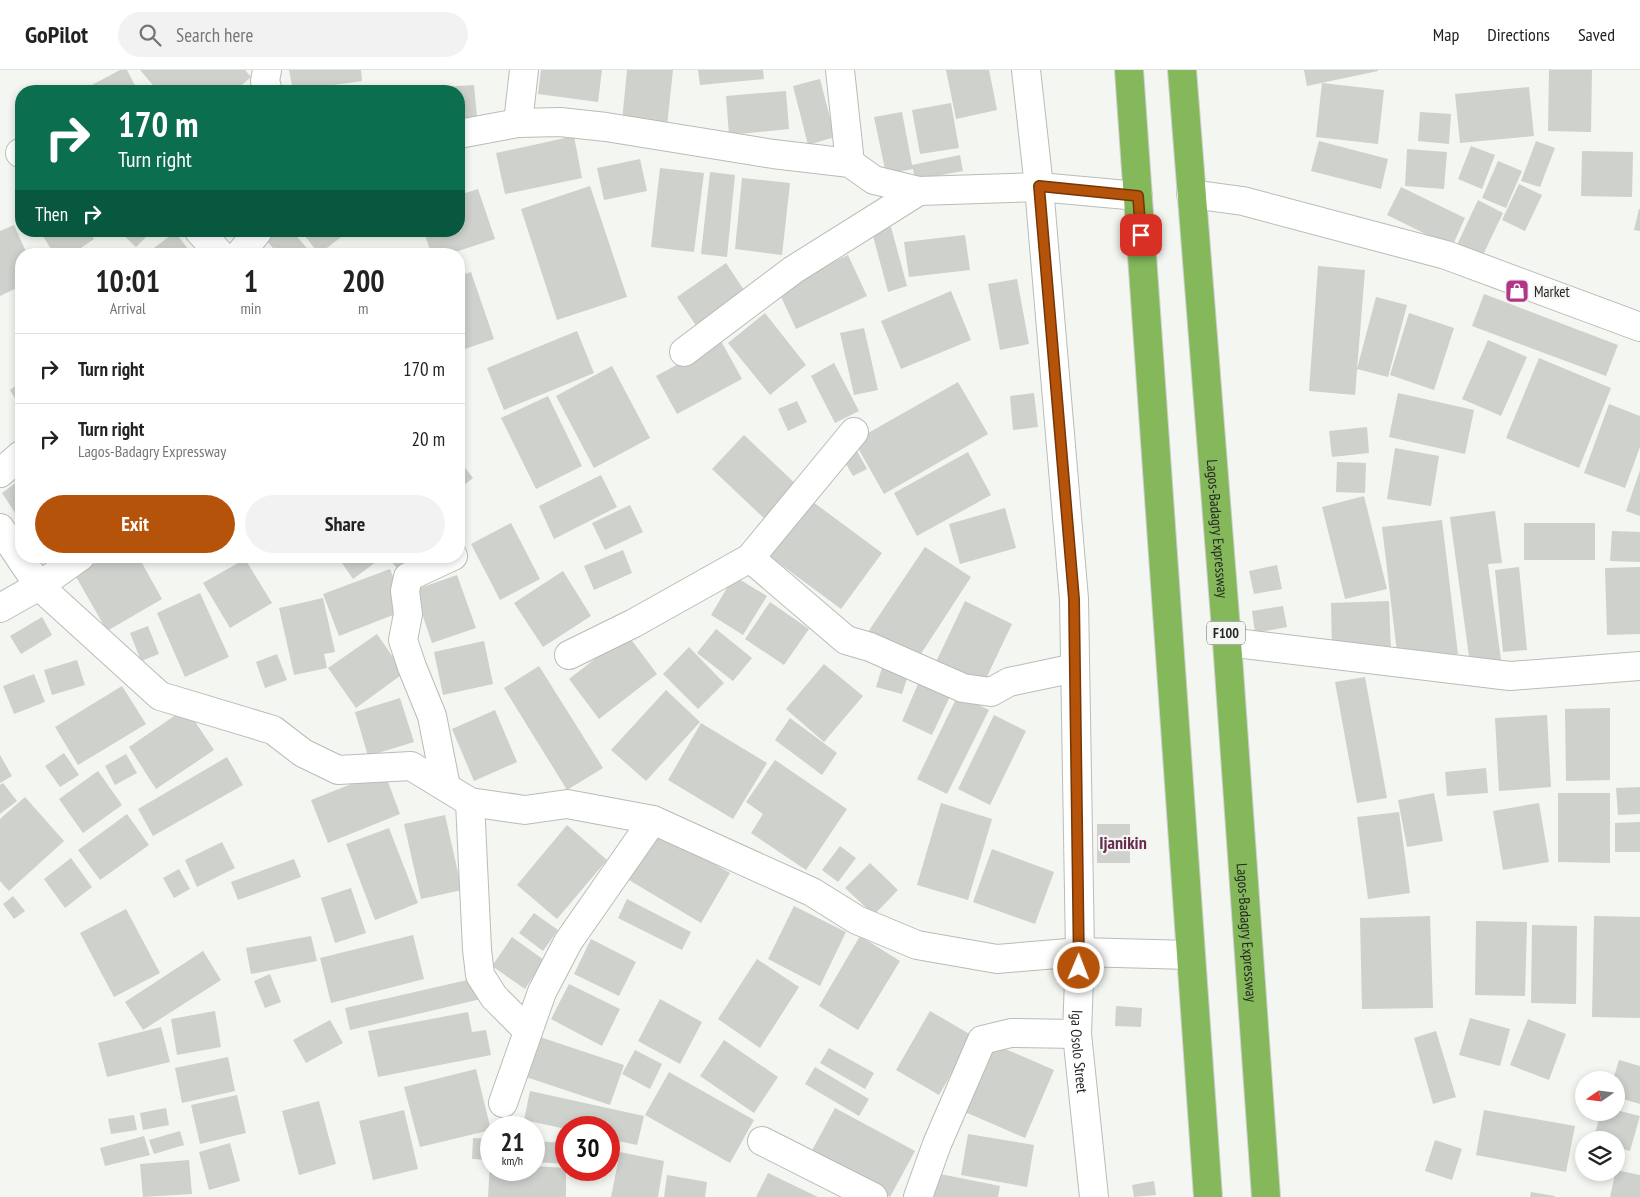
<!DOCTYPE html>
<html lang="en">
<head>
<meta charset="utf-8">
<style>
	:root { --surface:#fff; --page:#f2f2f2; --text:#222; --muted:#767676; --line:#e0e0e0; --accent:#b45309 }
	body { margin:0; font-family:"PT Sans Narrow",sans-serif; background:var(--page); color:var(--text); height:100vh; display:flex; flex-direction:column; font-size:19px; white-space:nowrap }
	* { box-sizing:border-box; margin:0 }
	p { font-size:16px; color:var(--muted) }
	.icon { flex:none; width:28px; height:28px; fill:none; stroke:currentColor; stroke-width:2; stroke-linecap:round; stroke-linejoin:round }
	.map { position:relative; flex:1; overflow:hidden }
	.details { position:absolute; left:15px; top:178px; width:450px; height:315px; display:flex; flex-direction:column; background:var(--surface); border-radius:20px; box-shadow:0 2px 8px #0003 }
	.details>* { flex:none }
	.banner { position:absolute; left:15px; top:15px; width:450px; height:152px; border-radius:20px; box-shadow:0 2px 8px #0003; background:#0b6e4f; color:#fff; overflow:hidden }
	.needle { width:32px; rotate:256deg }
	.fabs { position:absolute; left:1575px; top:1001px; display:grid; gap:10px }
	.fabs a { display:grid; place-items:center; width:50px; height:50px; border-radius:50%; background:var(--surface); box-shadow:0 2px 8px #0003; font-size:25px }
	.speed { position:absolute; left:480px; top:1046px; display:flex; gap:10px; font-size:25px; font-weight:700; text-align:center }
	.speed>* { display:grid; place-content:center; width:65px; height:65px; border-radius:50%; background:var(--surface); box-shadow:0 2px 8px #0003; line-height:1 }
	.speed small { font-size:12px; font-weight:400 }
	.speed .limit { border:8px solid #d22; background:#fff; color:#111 }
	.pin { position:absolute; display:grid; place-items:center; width:42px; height:42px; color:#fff; margin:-21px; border-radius:10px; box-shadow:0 2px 8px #0006 }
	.me { position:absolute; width:55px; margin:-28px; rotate:1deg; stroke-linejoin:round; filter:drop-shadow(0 0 4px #0008) }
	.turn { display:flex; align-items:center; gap:18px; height:105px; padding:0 20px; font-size:22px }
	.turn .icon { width:65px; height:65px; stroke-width:2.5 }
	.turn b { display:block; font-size:35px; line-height:42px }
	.then { display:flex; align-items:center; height:48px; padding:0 20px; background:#0003; gap:10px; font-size:19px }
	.eta { display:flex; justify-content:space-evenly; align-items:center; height:85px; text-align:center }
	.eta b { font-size:30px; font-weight:800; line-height:35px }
	.primary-button { display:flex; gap:10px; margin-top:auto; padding:10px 20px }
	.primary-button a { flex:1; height:58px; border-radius:30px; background:var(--accent); color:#fff; font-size:20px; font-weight:800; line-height:58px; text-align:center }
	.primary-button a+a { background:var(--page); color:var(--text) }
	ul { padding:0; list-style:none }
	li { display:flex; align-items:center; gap:15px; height:70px; padding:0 20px; border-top:1px solid var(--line) }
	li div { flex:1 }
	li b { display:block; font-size:19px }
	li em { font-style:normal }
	header { display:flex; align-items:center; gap:30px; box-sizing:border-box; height:70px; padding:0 25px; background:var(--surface); border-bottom:1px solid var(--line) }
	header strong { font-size:24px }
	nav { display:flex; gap:28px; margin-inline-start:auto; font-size:18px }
	.search { width:350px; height:45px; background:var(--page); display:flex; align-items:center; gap:12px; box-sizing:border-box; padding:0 18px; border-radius:28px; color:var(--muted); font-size:19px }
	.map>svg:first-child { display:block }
	.building { fill:#ced1cc }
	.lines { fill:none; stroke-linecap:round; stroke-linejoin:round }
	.minor-casing { stroke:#b9bcb7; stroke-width:30 }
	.highway-casing { stroke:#cfcfcf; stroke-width:30 }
	.minor { stroke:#fff; stroke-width:28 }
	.highway { stroke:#84b85a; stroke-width:28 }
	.route-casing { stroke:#753606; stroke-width:12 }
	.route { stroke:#b45309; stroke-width:9 }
	.labels { text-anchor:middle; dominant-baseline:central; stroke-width:4.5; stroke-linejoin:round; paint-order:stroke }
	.shield { fill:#f3f6f1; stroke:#636462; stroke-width:1 }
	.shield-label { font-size:14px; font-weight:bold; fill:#252624 }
	.poi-label { font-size:15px; fill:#252624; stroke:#f3f6f1; text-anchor:start }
	.street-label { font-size:15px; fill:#252624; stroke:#f3f6f1 }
	.quarter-label { font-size:18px; font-weight:bold; fill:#682c53; stroke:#f3f6f1 }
</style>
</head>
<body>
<header>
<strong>GoPilot</strong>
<div class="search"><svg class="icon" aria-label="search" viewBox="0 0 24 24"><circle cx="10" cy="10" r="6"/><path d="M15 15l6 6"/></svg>Search here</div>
<nav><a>Map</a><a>Directions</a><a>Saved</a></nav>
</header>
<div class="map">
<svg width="1640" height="1127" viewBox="0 0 1640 1127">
	<rect width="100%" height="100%" fill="#f3f6f1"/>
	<path class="building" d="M120 0H127L138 21H90L88 17Z
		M140 0H245L251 7 235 21H158Z
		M289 0H361L362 11 293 21Z
		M541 0H602L598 32 538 24Z
		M627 0H673L667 56 622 51Z
		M698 0H763L764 9 700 15Z
		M946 0H989L997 40 956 49Z
		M1304 0H1378V1L1307 16Z
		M1549 0H1592L1591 62 1548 61Z
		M820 9 835 67 808 75 793 16Z
		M1322 13 1384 20 1378 74 1316 67Z
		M474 15 478 58 459 59V21H392V20Z
		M1529 17 1534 66 1460 73 1455 24Z
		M786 21 789 59 729 65 726 26Z
		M951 33 959 78 920 84 912 40Z
		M902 42 912 95 960 85 963 101 915 110 913 99 886 104 874 47Z
		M1420 42 1451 44 1449 74 1418 71Z
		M574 66 582 108 505 124 496 83Z
		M1319 71 1388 89 1381 119 1311 101Z
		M1536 71 1555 78 1540 117 1521 111Z
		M1471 76 1495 85 1482 119 1458 109Z
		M1407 79 1447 82 1444 119 1405 116Z
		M1582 81 1633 82 1632 127 1581 126Z
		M640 89 647 121 604 130 597 98Z
		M1498 91 1522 101 1506 138 1482 128Z
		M660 98 704 103 694 182 651 177Z
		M710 102 735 105 727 187 701 184Z
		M742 108 790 113 782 185 735 179Z
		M1519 114 1542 125 1525 161 1502 150Z
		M590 116 627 227 557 250 521 139Z
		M1401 117 1465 148 1452 177 1387 145Z
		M478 119 495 169 449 184H431L424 161H459V125Z
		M1478 130 1503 143 1481 189 1456 177Z
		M1639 139H1640V161L1634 160Z
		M14 155 27 184H21V216L0 226V161Z
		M891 157 907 216 888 222 872 162Z
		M40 161H89L94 169 72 184H54Z
		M119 161H152L136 177Z
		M277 161H292L312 184H278L267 171Z
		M301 161H349L319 184Z
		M175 162 192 184H146Z
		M965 165 970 200 909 207 904 172Z
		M848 185 867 226 796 259 777 218Z
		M726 193 746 223 697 257 677 227Z
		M1318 196 1365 200 1355 325 1309 321Z
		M471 202 494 269 459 281V206Z
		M1017 209 1029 274 1000 280 988 214Z
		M951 221 971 270 901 299 881 251Z
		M1484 224 1618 275 1606 306 1472 256Z
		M1376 227 1407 235 1388 307 1357 299Z
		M765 243 806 295 770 325 728 273Z
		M1409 243 1454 258 1434 320 1390 305Z
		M864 258 878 320 854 325 840 263Z
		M577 261 594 303 504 340 487 298Z
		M1488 270 1527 287 1501 346 1462 329Z
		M721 271 742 309 677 344 656 306Z
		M1539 288 1611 318 1579 398 1506 368Z
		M834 293 859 341 835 353 811 306Z
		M612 296 650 368 594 398 556 326Z
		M21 312V338L10 320Z
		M958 312 988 364 884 424 854 371Z
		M1034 323 1038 357 1013 360 1010 326Z
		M1398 323 1474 340 1465 384 1389 367Z
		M548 326 582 396 536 419 501 348Z
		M797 331 807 352 788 361 778 339Z
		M1609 334 1640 346V377L1625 418 1584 403Z
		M1367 357 1369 383 1332 387 1329 361Z
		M744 365 800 418 768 452 712 399Z
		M1395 378 1439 386 1431 436 1387 429Z
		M856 379 867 399 853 406 842 387Z
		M968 382 991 425 917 466 894 423Z
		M459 390 473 408 459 419Z
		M1337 392 1366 393 1365 423 1336 422Z
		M1640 400V446L1626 441Z
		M601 405 617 437 554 469 539 436Z
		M21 409V452L2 423Z
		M1364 426 1387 519 1345 529 1322 437Z
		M809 429 882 483 841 539 768 485Z
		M630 435 643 462 605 480 592 453Z
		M1005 438 1016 478 960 494 949 454Z
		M1495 441 1502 493 1488 494 1501 590 1470 594 1450 447Z
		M1442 450 1458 584 1398 591 1382 457Z
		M511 453 540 509 500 530 471 474Z
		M1524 453H1595V490H1524Z
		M1612 461 1640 462V492L1610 491Z
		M925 477 971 507 915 593 868 562Z
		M623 480 632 503 594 520 584 496Z
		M108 486H138L162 529 107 561 75 505Z
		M352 486H372L376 492 353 509 342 493Z
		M386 486H409L397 498Z
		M245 489 272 533 230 558 203 513Z
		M1277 495 1282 519 1254 524 1249 501Z
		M1519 497 1527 580 1503 582 1495 500Z
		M1640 497V564L1607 565 1605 498Z
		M390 499 406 540 339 566 323 524Z
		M563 501 591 546 543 577 514 533Z
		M457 505 476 558 432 573 414 520Z
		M734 506 767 526 743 565 711 545Z
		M200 523 229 587 185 607 157 543Z
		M323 528 335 582 324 584 327 598 294 605 279 538Z
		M965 531 1012 554 982 617 935 594Z
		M1389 531 1391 581 1332 582 1331 533Z
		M770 532 809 559 784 595 745 569Z
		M1283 536 1287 557 1255 563 1252 541Z
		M42 547 52 565 21 584 10 566Z
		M148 556 159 584 141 591 130 563Z
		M716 559 752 588 733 611 697 583Z
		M377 564 404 603 356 638 328 598Z
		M627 564 657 604 599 649 569 609Z
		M484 571 493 614 443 625 434 582Z
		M689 577 724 613 698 639 663 604Z
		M277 584 287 610 265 618 256 592Z
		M77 590 85 615 52 625 44 600Z
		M884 591 910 599 902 624 876 617Z
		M824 594 863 626 824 672 786 639Z
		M539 596 603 698 567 720 504 618Z
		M34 604 45 632 14 644 3 616Z
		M921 607 952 622 932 665 902 651Z
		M1365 607 1387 728 1357 733 1335 612Z
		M122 616 146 654 78 695 55 657Z
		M666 620 700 652 646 711 611 680Z
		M958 625 989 640 947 724 917 709Z
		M400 628 414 672 368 686 355 642Z
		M186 638 214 680 156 719 129 677Z
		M1610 638V710L1566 711 1565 639Z
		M495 640 517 692 474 711 452 659Z
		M994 645 1026 661 990 735 958 719Z
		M1547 645 1551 717 1499 721 1495 648Z
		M790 648 837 683 822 705 775 670Z
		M701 653 767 693 733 749 668 710Z
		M64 683 79 705 60 717 45 696Z
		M126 684 137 703 115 715 105 696Z
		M0 685 12 706 0 713Z
		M227 687 243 715 153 766 138 739Z
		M775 690 847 739 806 800 751 763 763 744 746 732Z
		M1486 698 1488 723 1447 726 1445 702Z
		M98 701 122 735 83 763 59 729Z
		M384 701 400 744 328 773 311 730Z
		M3 713 17 731 0 744V715Z
		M1640 717V744L1618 745 1616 718Z
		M1434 723 1443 771 1407 777 1398 730Z
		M1558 723H1610V793L1558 792Z
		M25 727 64 771 9 821 0 811V749Z
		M941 733 992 749 968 830 917 815Z
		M1539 733 1549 792 1503 800 1493 741Z
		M1399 742 1410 823 1368 829 1357 747Z
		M127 744 149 775 100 810 78 780Z
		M445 745 462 820 421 829 404 754Z
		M1640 752V782H1615V753Z
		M1097 754H1130V793H1097Z
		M567 755 607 790 557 849 517 815Z
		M389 758 418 833 375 850 346 774Z
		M657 761 730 803 701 853 629 810Z
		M222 772 235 798 197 817 185 790Z
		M840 776 856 788 838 812 822 800Z
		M992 779 1054 802 1035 854 973 832Z
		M71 788 92 817 65 838 44 809Z
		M294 789 301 807 238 830 231 812Z
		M870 793 898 820 874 845 845 818Z
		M179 799 190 819 174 828 163 808Z
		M351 818 366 863 335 873 321 828Z
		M13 826 25 841 14 849 3 834Z
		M627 829 691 862 682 880 618 848Z
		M794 836 846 862 820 916 768 889Z
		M126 839 160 903 114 927 80 863Z
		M534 843 558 860 543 881 519 863Z
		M1430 846 1433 938 1362 939 1360 848Z
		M1594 846 1640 847V948L1592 947Z
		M1476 851 1527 852 1525 926 1475 925Z
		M1532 855 1577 856 1576 934 1531 933Z
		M413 865 424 909 331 933 320 888Z
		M311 866 317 891 251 904 246 878Z
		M860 866 900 891 858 960 819 936Z
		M512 867 544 890 525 919 492 896Z
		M591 869 636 892 619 926 574 904Z
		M203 881 221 910 143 960 125 932Z
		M757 889 799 917 760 978 718 949Z
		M270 904 281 932 265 938 254 911Z
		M476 908 481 929 350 960 345 938Z
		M569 914 620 939 602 976 551 949Z
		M660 929 702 952 680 994 638 971Z
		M1116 936 1142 938 1141 957 1115 956Z
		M215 941 221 977 177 985 171 949Z
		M930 941 973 966 939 1025 896 1000Z
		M468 942 472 962 486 960 491 985 378 1007 368 961Z
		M1470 948 1510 959 1500 996 1459 985Z
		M1528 949 1566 964 1549 1010 1510 995Z
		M330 950 343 973 306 993 293 970Z
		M161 957 170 992 107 1007 98 973Z
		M1436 961 1456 1027 1433 1034 1414 968Z
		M540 967 624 995 610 1035 526 1007Z
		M724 970 778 1007 754 1043 700 1006Z
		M994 974 1054 1000 1025 1068 965 1042Z
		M829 978 874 1003 865 1019 820 993Z
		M635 980 662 994 650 1019 622 1004Z
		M228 987 235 1021 182 1033 175 998Z
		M1619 990 1640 996V1034L1616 1027V1010H1613Z
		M815 997 869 1029 859 1046 805 1014Z
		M476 999 491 1060 420 1077 404 1017Z
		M669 1002 754 1050 730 1093 645 1045Z
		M530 1021 644 1046 637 1075 609 1069V1058H566V1059L524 1050Z
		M237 1025 246 1063 200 1074 191 1035Z
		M319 1031 336 1094 299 1105 282 1041Z
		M166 1038 169 1055 143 1060 140 1043Z
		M835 1038 915 1081 890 1127 810 1084Z
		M404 1040 418 1099 373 1110 359 1051Z
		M1484 1040 1575 1056 1566 1102 1476 1085Z
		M1616 1040 1640 1046 1630 1081 1616 1077V1070H1593L1601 1042H1616Z
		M134 1045 137 1060 111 1064 108 1049Z
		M180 1061 184 1075 154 1084 149 1070Z
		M968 1064 1034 1075 1027 1117 961 1105Z
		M144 1066 150 1085 105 1096 100 1078Z
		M473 1068 491 1069V1090L472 1089Z
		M1435 1070 1462 1079 1452 1110 1425 1101Z
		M534 1071 566 1073V1094L534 1092Z
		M230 1073 240 1111 209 1120 199 1082Z
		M620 1082 664 1091 658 1127H611Z
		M189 1090 192 1124 143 1127 140 1094Z
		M490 1092H491V1100H534V1096L566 1098V1127H488Z
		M1616 1100 1640 1105V1127H1610Z
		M768 1103 818 1127H756Z
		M935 1103 1000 1116 998 1127H930Z
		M667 1105 707 1112 705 1127H664Z
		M1154 1111 1156 1125 1134 1127 1132 1115Z
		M1531 1122 1555 1126V1127H1530Z"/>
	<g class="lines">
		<g class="minor-casing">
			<g id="minor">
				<path d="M267 0 265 11 268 21"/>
				<path d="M840 0 850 93"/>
				<path id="s1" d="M1026 0 1039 117 1074 529 1080 882 1077 964 1094 1127"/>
				<path d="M518 53 524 0"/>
				<path d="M459 64 518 53 560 52 606 57 773 84 850 93 874 110 919 121 1039 117 1138 126"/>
				<path d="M20 83H21"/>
				<path d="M1191 124 1243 131 1446 185 1640 257"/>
				<path d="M199 161 220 184"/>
				<path d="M240 184 258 161"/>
				<path d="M684 282 793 200 919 121"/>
				<path d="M0 403 21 385"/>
				<path d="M0 458 39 516 160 626 273 660 303 683 338 700 411 696 470 732 525 740 567 734 653 750 812 822 857 850 917 875 997 889 1080 882 1190 885"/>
				<path d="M750 488 846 570 870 577 963 618 991 622 1009 612 1075 598"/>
				<path d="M0 538 39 516 81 486"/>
				<path d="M1227 572 1510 606 1640 596"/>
				<path d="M569 585 634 553 750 488 854 362"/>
				<path d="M446 717 432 646 412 597 403 570 408 544 405 521 408 507 453 486"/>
				<path d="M470 732 477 879 480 905 494 927 528 961"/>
				<path d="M503 1033 542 922 568 872 653 750"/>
				<path d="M762 1071 873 1127"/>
				<path d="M918 1127 937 1074 982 970 1011 963 1077 964"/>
			</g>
		</g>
		<g class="highway-casing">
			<g id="highway">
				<path d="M1129 0 1208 1127"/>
				<path id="s2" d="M1182 0 1227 572 1266 1127"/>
			</g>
		</g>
		<use href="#minor" class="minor"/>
		<use href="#highway" class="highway"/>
	</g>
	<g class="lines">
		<g class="route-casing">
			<path id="route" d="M1079 898 1074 529 1039 116 1138 126 1141 165"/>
		</g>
		<use href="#route" class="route"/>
	</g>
	<defs>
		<g id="shop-square" transform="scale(1.25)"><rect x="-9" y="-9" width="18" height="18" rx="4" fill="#b0368a" stroke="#f3f6f1"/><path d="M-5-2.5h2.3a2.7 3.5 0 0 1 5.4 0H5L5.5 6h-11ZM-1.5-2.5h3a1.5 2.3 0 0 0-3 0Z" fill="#fff"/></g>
	</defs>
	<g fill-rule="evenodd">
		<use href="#shop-square" x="1517" y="221"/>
	</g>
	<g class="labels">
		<rect class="shield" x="1207" y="551.5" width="38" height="23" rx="4"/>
		<g class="shield-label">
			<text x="1226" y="563">F100</text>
		</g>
		<g class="poi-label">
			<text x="1534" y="221">Market</text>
		</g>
		<g class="street-label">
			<text stroke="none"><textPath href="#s2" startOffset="460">Lagos-Badagry Expressway</textPath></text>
			<text stroke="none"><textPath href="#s2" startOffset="865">Lagos-Badagry Expressway</textPath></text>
			<text stroke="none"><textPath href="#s1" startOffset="984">Iga Osolo Street</textPath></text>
		</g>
		<g class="quarter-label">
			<text x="1123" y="772">Ijanikin</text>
		</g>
	</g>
</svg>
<div class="fabs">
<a><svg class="needle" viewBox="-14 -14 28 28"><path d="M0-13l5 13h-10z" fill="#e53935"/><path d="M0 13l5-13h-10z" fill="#767676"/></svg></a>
<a><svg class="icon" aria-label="layers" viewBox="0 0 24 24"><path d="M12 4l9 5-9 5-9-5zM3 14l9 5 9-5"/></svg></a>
</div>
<div class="speed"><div>21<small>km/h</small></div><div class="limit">30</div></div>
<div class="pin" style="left:1141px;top:165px;background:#d93025"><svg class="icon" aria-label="arrive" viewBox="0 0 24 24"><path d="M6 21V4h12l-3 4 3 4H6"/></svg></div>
<svg class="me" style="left:1079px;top:898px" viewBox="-20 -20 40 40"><circle r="17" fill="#b45309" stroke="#fff" stroke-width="3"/><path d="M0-11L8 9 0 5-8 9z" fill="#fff"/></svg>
<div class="banner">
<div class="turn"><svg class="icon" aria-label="right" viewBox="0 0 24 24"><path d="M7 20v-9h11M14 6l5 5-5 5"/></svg><div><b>170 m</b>Turn right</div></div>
<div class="then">Then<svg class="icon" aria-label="right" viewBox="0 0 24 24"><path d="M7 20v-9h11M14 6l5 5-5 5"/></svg></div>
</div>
<section class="details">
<div class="eta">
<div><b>10:01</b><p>Arrival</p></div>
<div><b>1</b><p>min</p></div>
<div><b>200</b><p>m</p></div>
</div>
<ul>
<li><svg class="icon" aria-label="right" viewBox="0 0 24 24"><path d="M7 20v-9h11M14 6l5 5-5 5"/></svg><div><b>Turn right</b></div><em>170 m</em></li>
<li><svg class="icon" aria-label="right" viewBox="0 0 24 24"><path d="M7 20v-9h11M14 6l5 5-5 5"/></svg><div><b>Turn right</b><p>Lagos-Badagry Expressway</p></div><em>20 m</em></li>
</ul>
<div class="primary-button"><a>Exit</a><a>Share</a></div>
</section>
</div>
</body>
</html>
